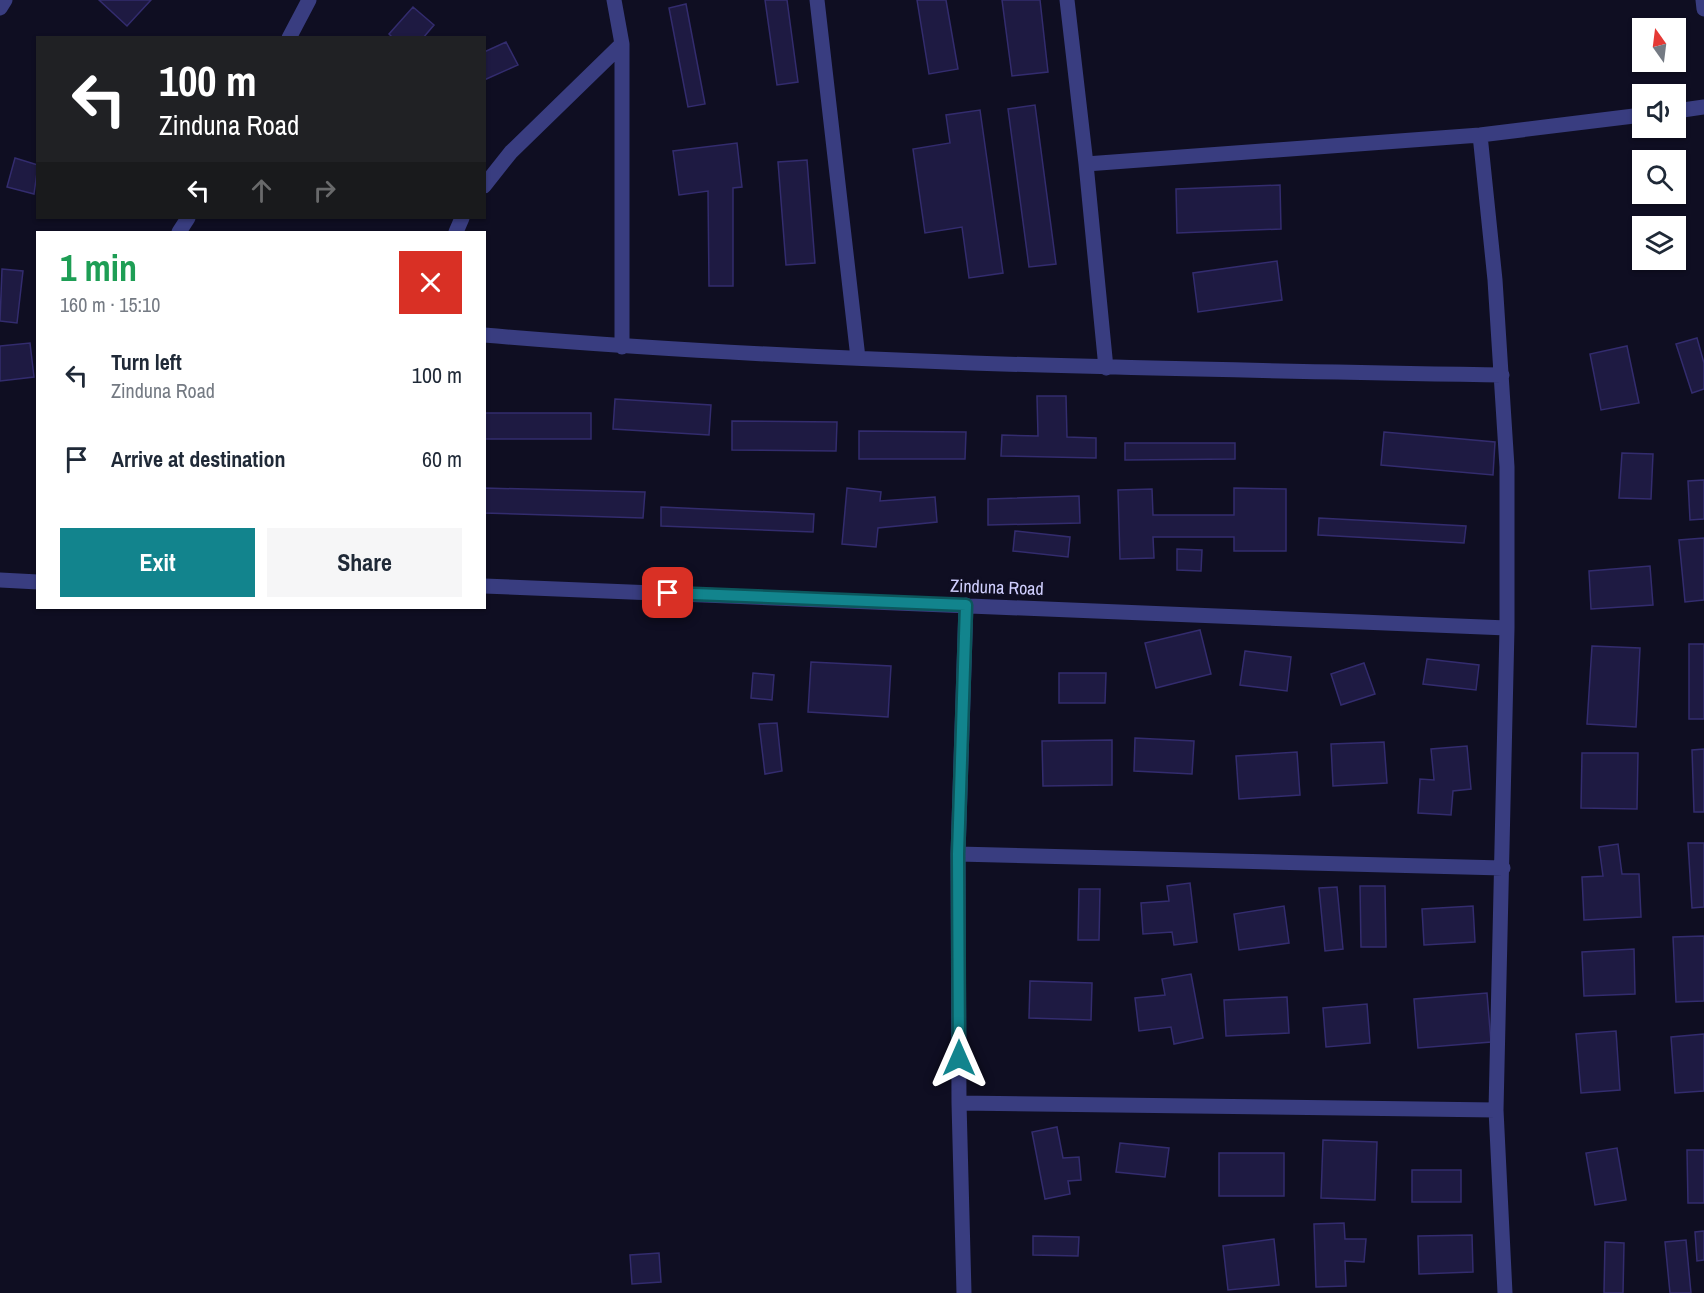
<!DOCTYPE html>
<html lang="en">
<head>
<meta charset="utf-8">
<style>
	:root { --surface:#fff; --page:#f6f6f7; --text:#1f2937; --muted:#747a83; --accent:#12848d }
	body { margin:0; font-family:"Archivo Narrow",sans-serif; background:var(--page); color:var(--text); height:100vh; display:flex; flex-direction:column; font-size:22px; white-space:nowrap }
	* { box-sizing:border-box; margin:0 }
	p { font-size:20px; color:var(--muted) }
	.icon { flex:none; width:33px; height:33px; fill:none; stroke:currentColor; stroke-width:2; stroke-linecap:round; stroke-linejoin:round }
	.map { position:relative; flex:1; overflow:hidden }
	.panel { position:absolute; left:36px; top:231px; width:450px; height:378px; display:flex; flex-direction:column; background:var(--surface); border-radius:0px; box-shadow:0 2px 4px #0004 }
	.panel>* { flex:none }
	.top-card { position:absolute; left:36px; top:36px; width:450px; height:183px; border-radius:0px; box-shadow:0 2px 4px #0004; background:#202124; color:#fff; overflow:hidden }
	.needle { width:39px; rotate:346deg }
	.controls { position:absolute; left:1632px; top:18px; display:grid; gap:12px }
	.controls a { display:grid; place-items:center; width:54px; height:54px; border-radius:0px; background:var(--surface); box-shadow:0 2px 4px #0004; font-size:30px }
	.pin { position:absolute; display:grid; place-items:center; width:51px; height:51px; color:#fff; margin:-26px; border-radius:12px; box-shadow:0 3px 9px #0006 }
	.me { position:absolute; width:66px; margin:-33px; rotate:0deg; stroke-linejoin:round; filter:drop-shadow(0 0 4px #0008) }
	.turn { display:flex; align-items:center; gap:21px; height:126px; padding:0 24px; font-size:27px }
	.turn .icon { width:78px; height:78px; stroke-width:2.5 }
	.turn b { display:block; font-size:42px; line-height:51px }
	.lanes { display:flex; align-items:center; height:57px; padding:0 24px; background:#0003; justify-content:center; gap:30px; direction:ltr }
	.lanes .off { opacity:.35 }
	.round { display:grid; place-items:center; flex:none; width:63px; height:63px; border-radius:0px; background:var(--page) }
	.overview { display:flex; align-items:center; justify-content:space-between; height:102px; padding:0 24px }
	h1 { font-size:36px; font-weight:700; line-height:45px; color:#1e9e55 }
	.button { display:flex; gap:12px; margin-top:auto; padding:12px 24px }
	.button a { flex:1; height:69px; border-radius:0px; background:var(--accent); color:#fff; font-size:24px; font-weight:700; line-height:69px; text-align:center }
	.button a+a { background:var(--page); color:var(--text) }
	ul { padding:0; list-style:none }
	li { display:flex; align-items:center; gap:18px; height:84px; padding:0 24px }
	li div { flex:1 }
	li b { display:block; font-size:22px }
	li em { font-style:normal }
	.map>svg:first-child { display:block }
	.building { fill:#1e1a42; stroke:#332c6e; stroke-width:1.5 }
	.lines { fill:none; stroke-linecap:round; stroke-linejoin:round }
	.minor { stroke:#393d80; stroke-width:15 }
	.route-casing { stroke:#0c565c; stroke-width:15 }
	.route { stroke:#12848d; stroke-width:10 }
	.labels { text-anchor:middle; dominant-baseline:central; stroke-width:6; stroke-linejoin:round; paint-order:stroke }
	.street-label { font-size:18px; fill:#d0cffe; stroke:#0f0e22 }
</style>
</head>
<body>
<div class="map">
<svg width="1704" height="1293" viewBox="0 0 1704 1293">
	<rect width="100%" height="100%" fill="#0f0e22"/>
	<path class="building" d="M99 0H151L127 26Z
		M765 0H787L798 82 777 85Z
		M917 0H946L958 69 929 74Z
		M1002 0H1040L1048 72 1012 76Z
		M686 4 705 104 688 107 669 8Z
		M413 7 434 25 423 38H393L389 34Z
		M506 42 518 65 484 80V52Z
		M1035 105 1056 264 1029 267 1008 109Z
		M980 110 1003 273 969 278 962 227 925 233 913 149 950 143 946 115Z
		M737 143 742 187 733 188V286H709L708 191 679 195 673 151Z
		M15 158 38 165 34 194 7 187Z
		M807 160 815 263 786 265 778 162Z
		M1280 185 1281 229 1177 233 1176 189Z
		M1277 261 1282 300 1198 312 1193 273Z
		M2 269 23 271 17 323 0 321Z
		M1697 338 1704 363V389L1692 393 1676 344Z
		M30 343 34 377 0 381V346Z
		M1627 346 1639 403 1601 410 1590 354Z
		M1037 396H1066L1067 437 1096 438V458L1001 456 1002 435 1038 436Z
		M615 399 711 405 709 435 613 429Z
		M484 413H591V439H484Z
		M732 421 837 422 836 451 732 450Z
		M859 431 966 432 965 459H859Z
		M1384 432 1495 442 1493 475 1381 465Z
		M1125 443H1235V459L1125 460Z
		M1622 453 1653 454 1651 499 1619 498Z
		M1704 480V519L1690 520 1688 481Z
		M484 488 645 492 643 518 484 513Z
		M847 488 881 492 880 501 935 497 937 522 878 528 876 547 842 544Z
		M1234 488 1286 489V551H1234V537H1153L1154 558 1120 559 1118 490 1152 489 1153 515H1234Z
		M1079 496 1080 523 988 525V499Z
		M661 507 814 514 813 532 661 526Z
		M1319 518 1466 526 1464 543 1318 535Z
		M1015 531 1070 537 1068 557 1013 551Z
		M1704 538V600L1685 602 1679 540Z
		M1177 549 1202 550 1201 571 1177 570Z
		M1650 566 1653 605 1591 609 1589 571Z
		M1200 630 1211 674 1156 688 1145 643Z
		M1689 644H1704V719H1689Z
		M1592 646 1640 648 1636 727 1587 724Z
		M1245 651 1291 657 1287 691 1240 685Z
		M1427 659 1479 665 1476 690 1423 684Z
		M811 662 891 666 888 717 808 712Z
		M1364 663 1375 694 1341 705 1331 674Z
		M753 673 774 675 772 700 751 698Z
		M1059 673H1106L1105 703H1059Z
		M777 723 782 771 765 774 759 724Z
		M1135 738 1194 741 1192 774 1134 771Z
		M1112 740V785L1043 786 1042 741Z
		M1384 742 1387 783 1333 786 1331 744Z
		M1467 746 1471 789 1453 791 1451 815 1418 813 1420 779 1434 780 1431 749Z
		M1704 749V812H1694L1692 750Z
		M1297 752 1300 795 1239 799 1236 756Z
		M1582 753H1638L1637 809 1581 808Z
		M1688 843H1704V907L1692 908Z
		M1618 844 1622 874H1639L1641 917 1584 920 1582 877 1603 876 1599 847Z
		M1190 883 1197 942 1174 945 1172 932 1143 934 1141 903 1169 901 1167 886Z
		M1360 886H1385L1386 947H1361Z
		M1337 887 1343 949 1325 951 1319 888Z
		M1079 889H1100L1099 940H1078Z
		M1284 906 1289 943 1239 950 1234 914Z
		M1473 906 1475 942 1424 945 1422 909Z
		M1704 936V1001L1676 1002 1673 937Z
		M1634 949 1635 994 1584 996 1582 952Z
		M1191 974 1203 1038 1174 1044 1171 1027 1139 1031 1135 998 1165 995 1162 979Z
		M1030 981 1092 983 1091 1020 1029 1018Z
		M1487 993 1491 1042 1418 1048 1414 999Z
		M1287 997 1289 1033 1226 1036 1224 1000Z
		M1367 1004 1370 1043 1326 1047 1323 1008Z
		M1616 1031 1620 1090 1581 1093 1576 1034Z
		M1704 1034V1091L1675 1093 1671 1037Z
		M1057 1127 1063 1158 1079 1157 1081 1180 1068 1181 1070 1194 1045 1199 1032 1132Z
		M1323 1140 1377 1142 1375 1200 1321 1198Z
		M1120 1143 1169 1148 1165 1177 1116 1172Z
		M1617 1148 1626 1200 1595 1205 1586 1153Z
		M1687 1150H1704V1203H1688Z
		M1219 1153H1284V1196H1219Z
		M1412 1170H1461V1202H1412Z
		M1344 1223 1345 1239H1366L1364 1262 1345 1261 1346 1286 1316 1287 1314 1224Z
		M1704 1231V1260L1697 1261 1695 1232Z
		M1472 1235 1473 1272 1419 1274 1418 1236Z
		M1033 1236 1079 1237 1078 1256 1033 1255Z
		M1274 1239 1279 1285 1228 1290 1223 1246Z
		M1686 1240 1691 1293H1670L1665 1242Z
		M1605 1242 1624 1243 1623 1293H1604Z
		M659 1253 661 1282 632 1284 630 1255Z"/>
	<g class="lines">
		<path class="minor" d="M614 0 622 44V347
			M817 0 858 358
			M1067 0 1086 164 1106 368
			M1703 0 1704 9
			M0 8 5 0
			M289 38 309 0
			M1676 111 1704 107
			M1480 135 1495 280 1507 467V628L1496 1110 1505 1293
			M1086 164 1480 135 1642 115
			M484 186 511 152 622 44
			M179 232 188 218
			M456 232 462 218
			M484 335C823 364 1163 369 1502 375
			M0 580 38 582
			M484 586 1507 628
			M958 854 1503 868
			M959 1103 1496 1110
			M964 1293 959 1103 958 854 966 605"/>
	</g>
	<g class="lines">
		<g class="route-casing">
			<path id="route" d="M668 593 966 605 958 854 959 1058"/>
		</g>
		<use href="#route" class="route"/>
	</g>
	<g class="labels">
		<g class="street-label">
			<text transform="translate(997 587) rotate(2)">Zinduna Road</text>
		</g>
	</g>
</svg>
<div class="controls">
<a><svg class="needle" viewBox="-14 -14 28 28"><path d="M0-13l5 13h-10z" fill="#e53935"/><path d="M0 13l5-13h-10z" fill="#747a83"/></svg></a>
<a><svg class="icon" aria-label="sound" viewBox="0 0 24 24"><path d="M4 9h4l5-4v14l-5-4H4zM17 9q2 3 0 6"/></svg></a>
<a><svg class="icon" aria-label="search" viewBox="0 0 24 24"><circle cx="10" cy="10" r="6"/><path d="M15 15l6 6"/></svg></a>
<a><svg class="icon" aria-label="layers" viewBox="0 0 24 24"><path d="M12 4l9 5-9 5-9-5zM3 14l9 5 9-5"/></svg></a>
</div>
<div class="pin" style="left:668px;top:593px;background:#d93025"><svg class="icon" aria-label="arrive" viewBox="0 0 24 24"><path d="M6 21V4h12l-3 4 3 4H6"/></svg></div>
<svg class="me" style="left:959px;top:1058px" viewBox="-20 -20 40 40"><path d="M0-17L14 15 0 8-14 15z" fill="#12848d" stroke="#fff" stroke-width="4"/></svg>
<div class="top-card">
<div class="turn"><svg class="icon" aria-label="left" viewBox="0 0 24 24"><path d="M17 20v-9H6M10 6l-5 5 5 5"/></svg><div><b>100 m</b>Zinduna Road</div></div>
<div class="lanes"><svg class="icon" aria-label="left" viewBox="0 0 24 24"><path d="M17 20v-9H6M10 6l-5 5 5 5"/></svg><svg class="icon off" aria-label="ahead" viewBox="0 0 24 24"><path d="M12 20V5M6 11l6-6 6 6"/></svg><svg class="icon off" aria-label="right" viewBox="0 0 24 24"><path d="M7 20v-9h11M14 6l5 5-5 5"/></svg></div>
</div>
<section class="panel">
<div class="overview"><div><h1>1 min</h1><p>160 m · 15:10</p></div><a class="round" style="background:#d93025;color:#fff"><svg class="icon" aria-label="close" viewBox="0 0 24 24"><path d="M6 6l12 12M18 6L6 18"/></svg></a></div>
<ul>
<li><svg class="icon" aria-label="left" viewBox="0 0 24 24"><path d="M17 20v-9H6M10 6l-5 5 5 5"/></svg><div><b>Turn left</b><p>Zinduna Road</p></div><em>100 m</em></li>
<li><svg class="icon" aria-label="arrive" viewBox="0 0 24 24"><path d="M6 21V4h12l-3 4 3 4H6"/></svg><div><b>Arrive at destination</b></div><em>60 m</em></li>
</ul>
<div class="button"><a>Exit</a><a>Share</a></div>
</section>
</div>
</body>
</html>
